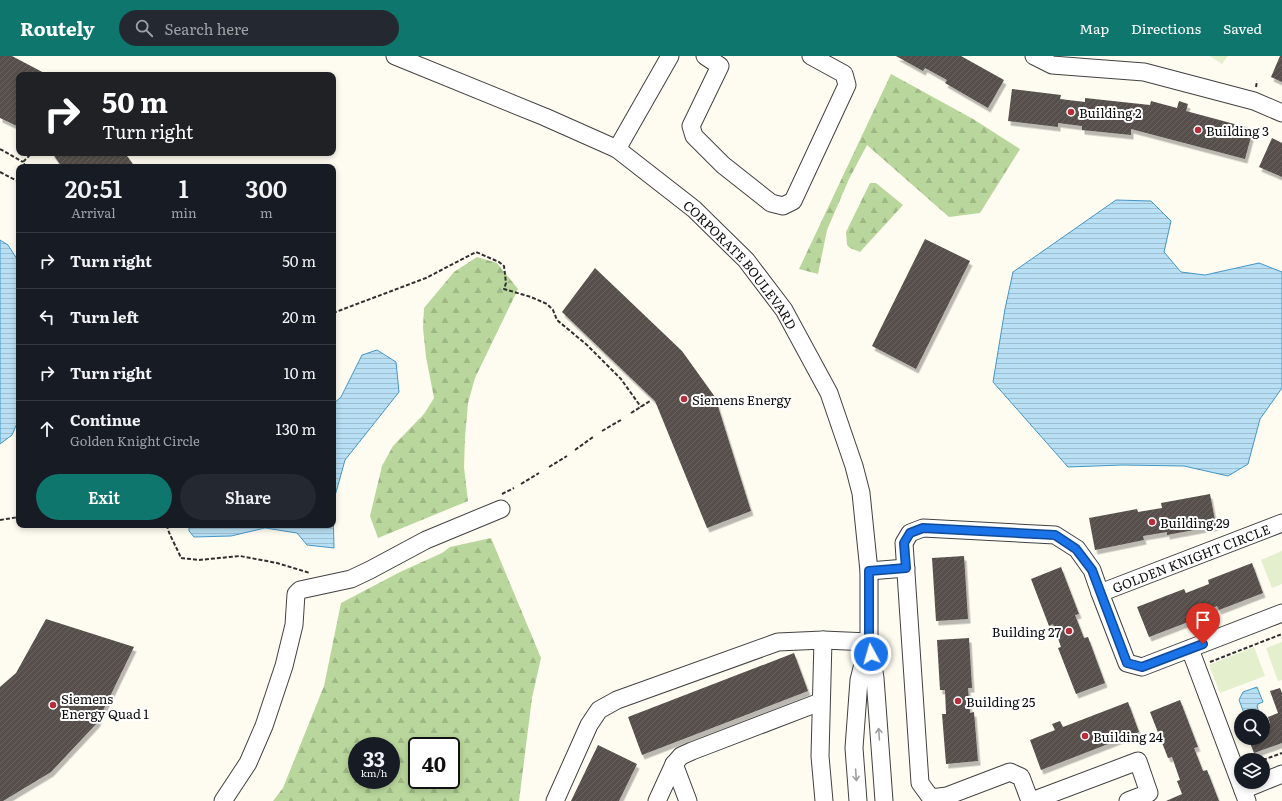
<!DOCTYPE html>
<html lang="en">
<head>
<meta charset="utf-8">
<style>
	:root { --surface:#171b24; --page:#242831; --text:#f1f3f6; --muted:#9ea1a6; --line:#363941; --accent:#0f766e }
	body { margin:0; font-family:Literata,serif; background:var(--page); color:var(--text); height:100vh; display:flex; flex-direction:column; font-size:15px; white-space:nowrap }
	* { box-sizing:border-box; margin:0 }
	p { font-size:13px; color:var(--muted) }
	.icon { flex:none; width:22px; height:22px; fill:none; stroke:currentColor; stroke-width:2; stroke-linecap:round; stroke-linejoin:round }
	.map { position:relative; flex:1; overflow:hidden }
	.side { position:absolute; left:16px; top:108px; width:320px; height:364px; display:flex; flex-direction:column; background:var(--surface); border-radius:8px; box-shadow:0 2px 6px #0003 }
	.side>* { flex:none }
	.banner { position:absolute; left:16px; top:16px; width:320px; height:84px; border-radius:8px; box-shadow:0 2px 6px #0003; background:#202124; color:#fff; overflow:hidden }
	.controls { position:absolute; left:1234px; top:653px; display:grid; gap:8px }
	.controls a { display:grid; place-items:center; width:36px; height:36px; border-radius:50%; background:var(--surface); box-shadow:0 2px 6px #0003; font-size:20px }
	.speed { position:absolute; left:348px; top:681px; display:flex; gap:8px; font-size:20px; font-weight:700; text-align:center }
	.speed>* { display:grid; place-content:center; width:52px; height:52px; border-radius:50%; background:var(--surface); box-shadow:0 2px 6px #0003; line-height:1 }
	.speed small { font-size:10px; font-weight:400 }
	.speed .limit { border:2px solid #111; border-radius:6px; background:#fff; color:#111 }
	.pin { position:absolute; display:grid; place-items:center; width:34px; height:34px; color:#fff; margin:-41px -17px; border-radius:50% 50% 50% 0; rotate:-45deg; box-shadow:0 0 4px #0007 }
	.pin .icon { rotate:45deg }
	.me { position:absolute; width:44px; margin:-22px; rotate:354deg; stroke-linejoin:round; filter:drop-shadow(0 0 3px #0008) }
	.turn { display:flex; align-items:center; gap:14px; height:84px; padding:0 20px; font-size:18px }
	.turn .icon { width:52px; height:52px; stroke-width:2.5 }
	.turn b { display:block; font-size:28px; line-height:34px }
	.eta { display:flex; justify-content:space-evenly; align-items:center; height:68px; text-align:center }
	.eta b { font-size:24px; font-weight:600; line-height:28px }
	.action { display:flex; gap:8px; margin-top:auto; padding:8px 20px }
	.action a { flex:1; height:46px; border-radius:24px; background:var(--accent); color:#fff; font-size:16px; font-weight:600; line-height:46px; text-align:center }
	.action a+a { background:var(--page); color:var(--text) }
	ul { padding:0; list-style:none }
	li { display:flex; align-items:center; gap:12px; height:56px; padding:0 20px; border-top:1px solid var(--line) }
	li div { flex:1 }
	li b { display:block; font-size:15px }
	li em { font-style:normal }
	header { display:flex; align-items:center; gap:24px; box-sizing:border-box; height:56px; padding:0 20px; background:var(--accent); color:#fff }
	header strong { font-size:19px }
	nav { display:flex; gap:22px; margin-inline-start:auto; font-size:14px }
	.search { width:280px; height:36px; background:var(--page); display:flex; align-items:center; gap:10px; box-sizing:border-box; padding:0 14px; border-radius:22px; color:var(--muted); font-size:15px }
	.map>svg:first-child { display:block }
	.forest { fill:url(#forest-firs); fill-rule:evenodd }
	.pitch { fill:#e4efcd }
	.water { fill:url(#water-rules); stroke:#4397c5 }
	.building { fill:url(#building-hatch); filter:url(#shadow) }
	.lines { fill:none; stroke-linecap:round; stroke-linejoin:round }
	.minor-casing { stroke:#414141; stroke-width:19 }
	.path { stroke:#303030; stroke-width:2; stroke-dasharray:4 2; stroke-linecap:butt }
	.minor { stroke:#fff; stroke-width:17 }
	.oneway { stroke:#9f9f9f }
	.route-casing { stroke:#114b97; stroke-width:10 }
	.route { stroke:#1a73e8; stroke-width:7 }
	.poi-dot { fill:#b62e3a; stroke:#fff; stroke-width:1.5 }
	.labels { text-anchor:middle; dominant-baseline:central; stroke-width:4; stroke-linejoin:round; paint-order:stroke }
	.poi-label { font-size:13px; fill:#0e0e0e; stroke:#fff; text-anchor:start }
	.street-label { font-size:13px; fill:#0e0e0e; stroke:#fff }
</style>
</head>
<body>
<header>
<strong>Routely</strong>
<div class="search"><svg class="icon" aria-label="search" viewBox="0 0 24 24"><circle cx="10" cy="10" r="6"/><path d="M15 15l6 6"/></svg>Search here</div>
<nav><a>Map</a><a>Directions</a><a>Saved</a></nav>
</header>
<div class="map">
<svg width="1282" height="745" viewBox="0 0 1282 745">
	<defs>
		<pattern id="forest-firs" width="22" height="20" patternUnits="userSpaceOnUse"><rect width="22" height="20" fill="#b9d79c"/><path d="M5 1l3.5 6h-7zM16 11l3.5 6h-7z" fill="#9eb785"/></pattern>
		<pattern id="water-rules" width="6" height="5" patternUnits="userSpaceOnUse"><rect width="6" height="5" fill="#b8dff3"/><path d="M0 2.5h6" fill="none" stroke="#9dbecf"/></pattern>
		<pattern id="building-hatch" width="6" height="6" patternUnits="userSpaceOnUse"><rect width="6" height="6" fill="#564f4b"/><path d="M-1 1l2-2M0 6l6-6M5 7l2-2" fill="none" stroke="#696461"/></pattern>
		<filter id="shadow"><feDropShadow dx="2.5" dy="4.5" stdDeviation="0" flood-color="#0004"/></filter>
	</defs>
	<rect width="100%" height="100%" fill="#fefbf0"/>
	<path class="forest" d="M891 18 973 63 1020 93 980 157 949 161 867 89 849 123 827 174 818 218 799 213Z
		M870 127H876L903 149 860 196 850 192 847 189 846 176Z
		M477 201 497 207 518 233 475 322 468 347 465 381 464 411 468 445 378 482 370 460 382 410 393 390 424 358 434 342 426 301 423 272 424 252 454 216Z
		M491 482 541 602 532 642 519 745H273L283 732 324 630 341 547 400 516 442 497 450 491ZM357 690H391V724H357ZM417 690H451V724H417Z"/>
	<path class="pitch" d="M1210 0H1228L1222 8Z
		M1282 495V528L1272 532 1261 504Z
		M1282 586V624L1278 625 1266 592Z
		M1254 591 1265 620 1220 637 1209 609Z"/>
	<path class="water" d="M1116 144 1151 145 1171 165 1164 196 1181 216 1205 219 1259 207 1282 216V332L1260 363 1248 408 1228 420 1184 410 1122 409 1068 411 993 326 1005 253 1013 216Z
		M0 184 8 189 19 206V363L12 379 0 388Z
		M377 294 396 306 399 336 345 404 333 447V348L341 341 362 299Z
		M333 452 334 492 307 489 297 477 265 472 231 480 194 481 189 475V469H333Z
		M1257 631 1263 646 1258 648 1257 650 1260 660H1252L1250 655H1248L1244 657 1239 644 1243 636Z"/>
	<path class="building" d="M0 0H12L48 19H19V71L0 62Z
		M896 0H961L1004 24 988 52 945 27 947 24 925 12 923 15Z
		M1280 0H1282V26L1271 21Z
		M1012 33 1061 39 1060 43 1085 46V42L1150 49 1151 45 1177 52 1179 45 1188 48 1186 55 1253 73 1245 103 1131 73V79L1082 74V70L1058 67V71L1008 65Z
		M1272 82 1282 87V121L1259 111Z
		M52 97H125L135 111H62Z
		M925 183 970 205 916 313 872 290Z
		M595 212 682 295 715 341 751 455 707 472 655 345 562 256Z
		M1210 438 1216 470 1167 479V476L1143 480 1144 484 1095 494 1089 462 1137 453 1138 456 1162 452 1161 447Z
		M964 500 968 563 936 565 932 502Z
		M1252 507 1263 537 1219 554 1217 550 1195 559 1196 563 1149 581 1137 551 1184 533 1186 537 1209 528 1208 524Z
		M1061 511 1079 558 1075 559 1084 582 1088 581 1105 627 1076 638 1058 592 1061 591 1053 568 1049 570 1031 523Z
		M46 563 134 591 97 667 51 716 3 745H0V631L16 617Z
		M969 582 972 632H968L970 657 974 656 978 705 946 708 942 658H946L945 634H940L937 584Z
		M794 597 808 635 642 699 628 661Z
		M1280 632 1282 637V687L1254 697 1248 682H1263V670L1270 667 1268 661 1278 657 1270 635Z
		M1180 644 1198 691 1194 692 1203 715 1207 714 1219 745H1166L1182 738 1177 725 1180 724 1172 701 1168 702 1150 656Z
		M1128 646 1139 676 1041 714 1030 684 1055 674 1052 668 1060 665 1063 671Z
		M598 689 637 708 619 745H571Z"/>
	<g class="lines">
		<g class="minor-casing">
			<g id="minor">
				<path id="s1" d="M395 0 545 61 617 93 694 153 746 204 784 254 829 337 854 410 861 437 869 515V586L875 622 884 745"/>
				<path d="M705 0 720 10 691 70 694 80 723 109 771 147 783 150 793 145 847 29 844 18 811 0"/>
				<path d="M1034 0 1052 9 1144 16 1254 45 1282 57"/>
				<path d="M617 93 670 0"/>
				<path d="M1282 467 1100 537 1127 607 1142 611 1282 557"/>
				<path d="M869 515 906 512"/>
				<path d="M823 584 820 700 824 745"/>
				<path d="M1190 593 1247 745"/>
				<path d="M674 708 688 745"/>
				<path d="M1243 734 1282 718"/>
				<path d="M223 745 248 707 264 670 284 610 294 569 296 538 300 534 351 523 370 514 426 484 501 453"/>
				<path d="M555 745 589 669 599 654 617 644 778 586 823 584 869 586"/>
				<path d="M657 745 674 708 681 700 692 695 820 646"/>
				<path d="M858 745 854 692 859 624 867 592"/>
				<path d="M1030 745 1021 721 1010 716 947 740 931 742 920 727 904 487 910 477 923 472 1055 479 1077 493 1092 514 1100 537"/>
				<path d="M1032 745 1138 705 1149 737 1128 745"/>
			</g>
		</g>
		<path class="path" d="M1256 31 1257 25
			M0 93 23 106
			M26 111 23 106 32 97
			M0 116 19 126
			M333 257 426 222 476 196 499 206 504 210 506 227 504 233 531 241 547 248 553 254 557 264 587 289 621 323 641 351
			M631 357 650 345
			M602 375 621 364
			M575 394 593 381
			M549 411 567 400
			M521 428 539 417
			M502 438 514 432
			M0 464 19 461
			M167 469C167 475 178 494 181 502L199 504 240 500 277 507 310 517
			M1210 606 1282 578
			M1263 704 1282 697"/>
		<use href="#minor" class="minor"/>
	</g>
	<defs><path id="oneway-shaft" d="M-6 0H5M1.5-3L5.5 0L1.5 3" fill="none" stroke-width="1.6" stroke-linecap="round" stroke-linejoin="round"/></defs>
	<g class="oneway">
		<use href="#oneway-shaft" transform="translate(879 678) rotate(-94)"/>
		<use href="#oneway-shaft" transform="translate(856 719) rotate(86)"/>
	</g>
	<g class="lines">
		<g class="route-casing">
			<path id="route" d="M871 598 869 586V515L906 512 904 487 910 477 923 472 1055 479 1076 493 1092 514 1127 607 1142 611 1203 588"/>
		</g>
		<use href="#route" class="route"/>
	</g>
	<g class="poi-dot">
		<circle cx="1071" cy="56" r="4"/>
		<circle cx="1198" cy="74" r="4"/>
		<circle cx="684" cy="343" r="4"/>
		<circle cx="1152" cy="466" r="4"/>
		<circle cx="1069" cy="575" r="4"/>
		<circle cx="958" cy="645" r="4"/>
		<circle cx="53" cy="649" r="4"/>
		<circle cx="1085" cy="680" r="4"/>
	</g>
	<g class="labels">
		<g class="poi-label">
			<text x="1079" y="56">Building 2</text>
			<text x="1206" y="74">Building 3</text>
			<text x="692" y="343">Siemens Energy</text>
			<text x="1160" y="466">Building 29</text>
			<text x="1061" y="575" text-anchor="end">Building 27</text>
			<text x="61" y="642">Siemens<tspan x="61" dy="15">Energy Quad 1</tspan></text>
			<text x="966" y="645">Building 25</text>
			<text x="1093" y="680">Building 24</text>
		</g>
		<g class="street-label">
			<text stroke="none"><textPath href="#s1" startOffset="411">CORPORATE BOULEVARD</textPath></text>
			<text transform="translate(1191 502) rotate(-21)">GOLDEN KNIGHT CIRCLE</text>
		</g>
	</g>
</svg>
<div class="controls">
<a><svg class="icon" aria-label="search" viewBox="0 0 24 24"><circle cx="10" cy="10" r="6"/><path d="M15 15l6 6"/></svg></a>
<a><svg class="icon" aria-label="layers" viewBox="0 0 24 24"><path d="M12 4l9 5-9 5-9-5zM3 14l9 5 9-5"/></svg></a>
</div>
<div class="speed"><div>33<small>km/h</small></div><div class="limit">40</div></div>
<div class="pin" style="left:1203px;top:588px;background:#d93025"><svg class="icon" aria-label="arrive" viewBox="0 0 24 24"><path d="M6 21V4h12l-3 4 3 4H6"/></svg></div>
<svg class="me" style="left:871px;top:598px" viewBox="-20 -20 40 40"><circle r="17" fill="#1a73e8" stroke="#fff" stroke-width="3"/><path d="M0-11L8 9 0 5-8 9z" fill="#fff"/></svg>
<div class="banner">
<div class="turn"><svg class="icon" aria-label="right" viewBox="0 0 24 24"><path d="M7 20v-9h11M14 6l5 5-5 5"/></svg><div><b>50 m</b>Turn right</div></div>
</div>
<section class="side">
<div class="eta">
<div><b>20:51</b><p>Arrival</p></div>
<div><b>1</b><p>min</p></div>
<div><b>300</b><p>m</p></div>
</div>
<ul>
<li><svg class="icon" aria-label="right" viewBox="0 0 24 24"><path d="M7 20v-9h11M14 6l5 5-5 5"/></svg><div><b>Turn right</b></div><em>50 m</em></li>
<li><svg class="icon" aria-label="left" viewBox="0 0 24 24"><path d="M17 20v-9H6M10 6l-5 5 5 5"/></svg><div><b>Turn left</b></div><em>20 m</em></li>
<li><svg class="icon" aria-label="right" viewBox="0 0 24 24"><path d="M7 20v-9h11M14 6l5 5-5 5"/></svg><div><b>Turn right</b></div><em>10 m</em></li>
<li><svg class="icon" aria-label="ahead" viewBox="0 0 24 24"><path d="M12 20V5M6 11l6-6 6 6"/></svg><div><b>Continue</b><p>Golden Knight Circle</p></div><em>130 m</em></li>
</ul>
<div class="action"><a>Exit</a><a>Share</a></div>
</section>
</div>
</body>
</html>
